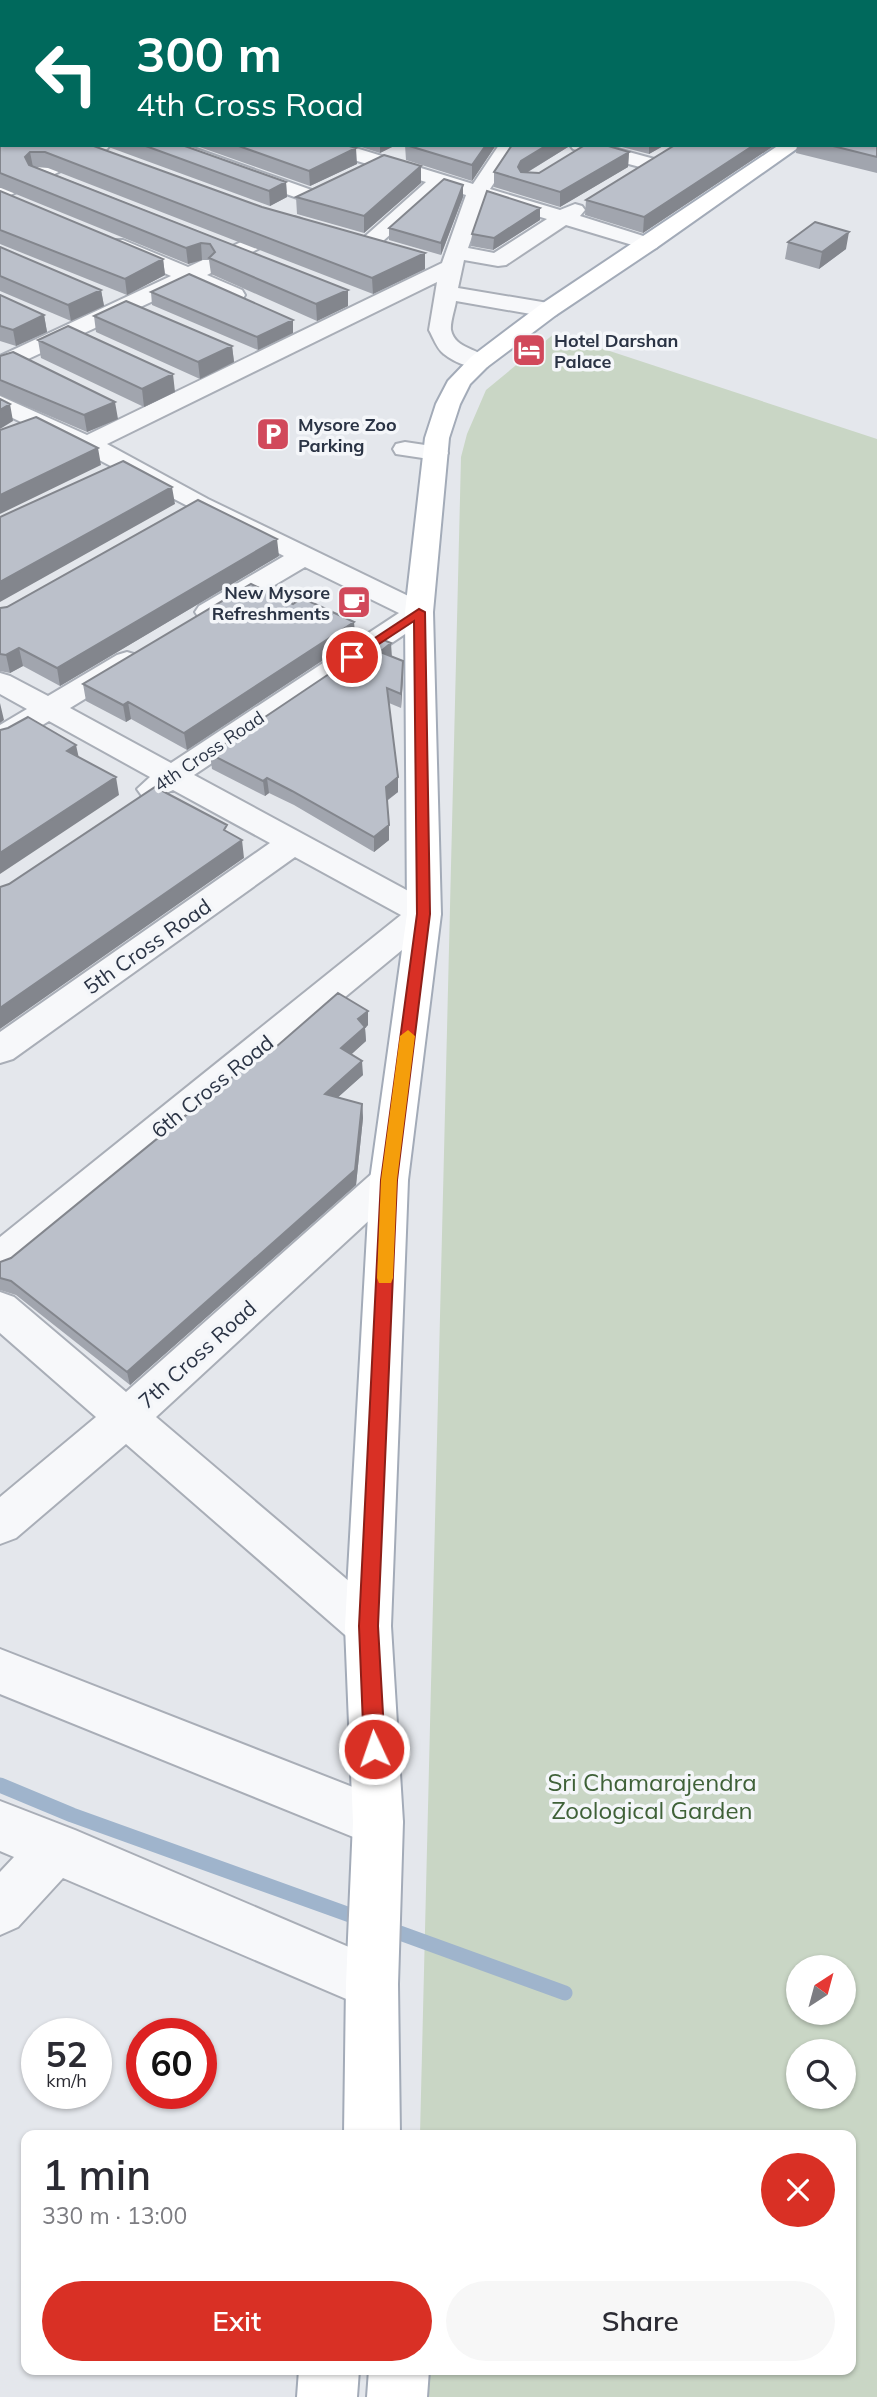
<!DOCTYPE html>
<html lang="en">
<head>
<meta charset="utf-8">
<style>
	:root { --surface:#fff; --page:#f7f7f7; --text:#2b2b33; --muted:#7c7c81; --accent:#d93025 }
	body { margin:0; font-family:Mulish,sans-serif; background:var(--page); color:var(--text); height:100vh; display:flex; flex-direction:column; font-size:26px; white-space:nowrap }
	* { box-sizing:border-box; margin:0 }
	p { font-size:23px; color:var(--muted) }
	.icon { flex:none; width:38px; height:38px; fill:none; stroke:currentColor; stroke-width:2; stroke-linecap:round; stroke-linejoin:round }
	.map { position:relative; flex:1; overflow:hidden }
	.drawer { position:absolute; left:21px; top:2130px; width:835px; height:245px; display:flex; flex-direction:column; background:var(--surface); border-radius:14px; box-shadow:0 2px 5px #0004 }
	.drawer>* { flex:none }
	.banner { position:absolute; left:0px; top:0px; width:878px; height:147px; box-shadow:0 2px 5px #0004; background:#00695c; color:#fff; overflow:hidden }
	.needle { width:46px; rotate:36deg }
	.controls { position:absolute; left:786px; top:1955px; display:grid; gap:14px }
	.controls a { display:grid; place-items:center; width:70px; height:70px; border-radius:50%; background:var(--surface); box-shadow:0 2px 5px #0004; font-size:35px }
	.speed { position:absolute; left:21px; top:2018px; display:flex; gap:14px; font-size:35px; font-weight:700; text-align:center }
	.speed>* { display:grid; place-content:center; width:91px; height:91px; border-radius:50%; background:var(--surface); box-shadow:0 2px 5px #0004; line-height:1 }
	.speed small { font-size:18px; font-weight:400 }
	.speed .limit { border:10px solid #d22; background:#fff; color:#111 }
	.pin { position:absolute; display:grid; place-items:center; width:60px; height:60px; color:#fff; margin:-30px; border:4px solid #fff; border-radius:50%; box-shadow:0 2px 7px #0007 }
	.me { position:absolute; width:77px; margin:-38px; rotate:357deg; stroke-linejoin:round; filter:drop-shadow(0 0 5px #0008) }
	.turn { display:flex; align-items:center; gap:24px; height:147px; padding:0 21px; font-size:32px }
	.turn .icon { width:91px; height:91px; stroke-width:2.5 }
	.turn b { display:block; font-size:49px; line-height:60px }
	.round { display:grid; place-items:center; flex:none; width:74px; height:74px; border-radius:37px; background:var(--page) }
	.headline { display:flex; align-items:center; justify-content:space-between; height:119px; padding:0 21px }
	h1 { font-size:42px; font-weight:600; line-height:52px }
	.button { display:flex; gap:14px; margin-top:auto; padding:14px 21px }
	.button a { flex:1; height:80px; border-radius:42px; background:var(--accent); color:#fff; font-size:28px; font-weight:600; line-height:80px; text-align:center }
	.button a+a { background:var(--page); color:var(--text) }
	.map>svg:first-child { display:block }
	.green { fill:#c9d6c5; fill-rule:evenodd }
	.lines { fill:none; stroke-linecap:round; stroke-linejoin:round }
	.stream { stroke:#9fb4cc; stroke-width:15 }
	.minor-casing { stroke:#a9aeb7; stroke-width:4 }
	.major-casing { stroke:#a3abb8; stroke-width:4 }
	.minor { fill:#f7f8fa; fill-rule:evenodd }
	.major { fill:#fff; fill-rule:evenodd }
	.wall { fill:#a1a5ae }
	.shaded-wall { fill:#83868d }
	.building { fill:#bbc0ca; stroke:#83868d; stroke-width:2 }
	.route { fill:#d93025; stroke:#8d1f18; stroke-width:2 }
	.slow { fill:#f59e0b }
	.labels { text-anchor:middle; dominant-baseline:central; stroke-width:7; stroke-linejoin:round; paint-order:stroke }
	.far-poi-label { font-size:18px; font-weight:bold; fill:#2b3445; stroke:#f4f6f9; text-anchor:start }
	.far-street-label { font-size:18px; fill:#2b3445; stroke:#f4f6f9 }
	.street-label { font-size:21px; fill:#2b3445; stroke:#f4f6f9 }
	.near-park-label { font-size:24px; fill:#3f6138; stroke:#f4f6f9 }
</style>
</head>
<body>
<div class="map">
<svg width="877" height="2397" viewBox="0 0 877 2397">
	<rect width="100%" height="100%" fill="#e4e7ec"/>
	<path class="green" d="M555 333 877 439V2397H414V2370H850V2135H420L461 457 467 434 486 390ZM798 1967H844V2012H798ZM798 2051H844V2096H798Z"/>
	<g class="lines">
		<path class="stream" d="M0 1785 72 1815 361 1919
			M386 1928 565 1993"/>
		<g class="minor-casing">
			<path id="minor" d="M0 31H2V42H0Z
				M84 145H110L107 149 0 200V186Z
				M156 145H185L320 193 323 197 320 201H306L159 149Z
				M315 145H346L473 184 499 145H519L490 189 560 210 575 204 582 206 585 210 580 216 656 240 660 244 656 248 649 250 566 225 506 265 498 266 464 260 458 288 548 303 556 305 559 310 556 315 548 317 456 301C455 309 450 322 451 330 455 350 481 348 491 362L487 367C474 370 455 363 444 354 437 349 433 337 429 330L437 282 107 444 208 499 429 606 433 612 429 618 194 775 436 906 441 914 436 922 14 1270 0 1275V1237L401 915 295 857 13 1059 0 1063V1032L270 843 173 790 153 799 142 796 137 789 150 777 49 721 11 744 0 747V725L27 709 0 694V673L10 676 48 696 117 655 127 652 137 655 141 661 137 667 70 708 171 763 399 613 305 567 219 618 209 620 199 618 195 612 199 606 284 556 78 449 0 412V396L87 435 442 263 466 195 443 188 375 248H361L357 244 361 240 426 182 318 149ZM485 200 547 219 494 253 468 248Z
				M570 145H603L658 160 661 164 651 170 573 149Z
				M294 217 301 219 304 223 301 227 207 275 242 290 245 295 242 300H226L190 284 0 372V356L171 276 109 248 105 244 109 240H123L188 267Z
				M405 442 445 448 448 453 445 458 436 460 396 454 393 449 396 444Z
				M389 1165 402 1170 408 1180 402 1190 156 1417 384 1611 391 1626 384 1641 368 1648 352 1641 126 1444 16 1538 0 1544V1497L96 1417 0 1333V1292L14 1297 126 1392 376 1170Z
				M0 1649 396 1804 403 1822 396 1840 378 1847 0 1694Z
				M0 1801 75 1830 391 1965 398 1984 391 2003 372 2010 63 1878 18 1927 0 1935V1872L14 1857 0 1851Z"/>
		</g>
		<g class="major-casing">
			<path id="major" d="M779 145H802L656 248 556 315 487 367 470 384 460 404 449 438 433 612 441 914 408 1180 391 1626 403 1822 398 1984 400 2135H344L346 1984 353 1822 345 1626 370 1180 407 914 405 612 425 438 436 404 448 381 471 357 540 305Z
				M299 2370H359L357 2397H297Z
				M369 2370H429L427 2397H367Z"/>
		</g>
		<use href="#minor" class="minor"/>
		<use href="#major" class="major"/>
	</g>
	<path class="wall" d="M0 121 91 145 425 269 373 294 48 168 36 167 348 290V306L317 321 211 274 209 260H202L188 264 1 188H0Z
		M877 127V173L796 153 797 145H877Z
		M103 145H182L286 182 287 197 270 206Z
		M194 145H346L357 164 310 186Z
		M355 145H396L380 153Z
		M405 145H496L472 181 406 160Z
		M512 145H568V147L528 172 539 173 629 152 628 167 560 207 494 187V172Z
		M614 145H665L649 154Z
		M675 145H775L643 233 585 215 586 200Z
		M421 183 364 233 297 214 296 197Z
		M0 191 163 259 165 275 127 295 0 244Z
		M463 197 441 255 389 240V228Z
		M540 208V220L493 250 471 246 472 234Z
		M788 242 846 249 819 269 785 259Z
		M0 247 101 290 104 306 71 321 0 291Z
		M151 292 293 333 258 350 152 305Z
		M0 295 44 315 47 332 16 346 0 341Z
		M94 316 232 346 234 362 200 379 96 332Z
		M38 340 175 392 144 407 41 358Z
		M0 356 118 419 87 432 0 395Z
		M279 556 60 686 23 666 10 673 0 671V608Z
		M293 604 354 622 355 639 187 750 131 719 126 722 86 701 83 684Z
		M392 657 403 676 401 708 389 703 398 777V792L387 801 389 840 374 852 294 805 269 793 265 796 212 769 210 754Z
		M368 1011V1025L365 1028 366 1041 351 1054 363 1075 338 1097 362 1104 363 1118 356 1185 130 1385 16 1295 0 1290V1262L11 1258 276 1047Z"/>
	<path class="shaded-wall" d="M772 0H810L808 2H767Z
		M380 145H396L380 153Z
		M486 145H496L472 181V165Z
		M547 145H568V147L521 176 518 167 521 161Z
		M649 145H665L649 154Z
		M754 145H775L643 233 644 217Z
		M356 148 357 164 310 186 309 171Z
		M30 152 33 167 28 172 25 157Z
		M629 152 628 167 560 207V192Z
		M421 166V183L364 233V216Z
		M286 182 287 197 270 206 269 191Z
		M463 185V197L441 255V243Z
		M540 208V220L493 250 494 238Z
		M849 232 846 249 819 269 822 252Z
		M201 243 202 260 188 264 186 248Z
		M425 253V269L373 294 372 278Z
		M163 259 165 275 127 295 125 279Z
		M101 290 104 306 71 321 68 305Z
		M348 290V306L317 321 316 304Z
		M44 315 47 332 16 346 13 330Z
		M293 320V333L258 350 257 337Z
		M232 346 234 362 200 379 198 362Z
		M173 374 175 392 144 407 142 389Z
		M115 402 118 419 87 432 84 415Z
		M10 404 13 421 0 429V410Z
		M98 448 101 465 0 514V495Z
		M172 487 175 504 0 602V582Z
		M277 539 279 556 60 686 57 668Z
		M354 622 355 639 187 750 184 733Z
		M391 643 392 658 380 652Z
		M19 648 23 666 10 673 6 655Z
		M403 661V676L401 708V694Z
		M128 702 131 719 126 722 123 705Z
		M0 703 4 720 0 723Z
		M76 745 80 763 67 751Z
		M116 777 119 795 0 874V853Z
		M398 777V792L386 801V787Z
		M267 778 269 793 265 796 263 781Z
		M389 825V840L374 852V837Z
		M242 840 244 858 0 1029V1008Z
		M368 1011V1025L365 1028 366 1041 342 1063 341 1048 358 1019Z
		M362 1061 363 1075 326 1108 325 1094Z
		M362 1104 363 1118 356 1185 130 1385 127 1372Z"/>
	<path class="building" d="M437 0H772L767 2H430Z
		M2 120V145H91L262 207 425 253 372 278 45 152H30L25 157 29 165 348 290 316 304 209 258 215 252 210 244 201 243 186 248 0 173V121Z
		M877 127V157L829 145H877Z
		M143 145H182L286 182 269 191Z
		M236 145H346L356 148 309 171Z
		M406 145H486L472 165Z
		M512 145H547L521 161 518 167 521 172 539 173 585 145H605L629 152 560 192 494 172Z
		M675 145H754L644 217 586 200Z
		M384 155 421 166 364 216 296 197Z
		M444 179 463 185 441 243 389 228Z
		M0 191 163 259 125 279 0 230Z
		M487 191 540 208 494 238 472 234Z
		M815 222 849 232 822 252 788 242Z
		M0 247 101 290 68 305 0 276Z
		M189 274 293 320 257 337 151 292Z
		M0 295 44 315 13 330 0 326Z
		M126 301 232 346 198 362 94 316Z
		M68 326 173 374 142 389 38 340Z
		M13 352 115 402 84 415 0 380V356Z
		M0 399 10 404 0 410Z
		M36 417 98 448 0 495V430Z
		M123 461 172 487 0 582V517Z
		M198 500 277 539 57 668 19 648 6 655 0 654V608L7 607Z
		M251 584 293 604 302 598 354 622 184 733 128 702 123 705 83 684Z
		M381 639 391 643 380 652 403 661 401 694 387 688 398 777 386 787 389 825 374 837 292 791 267 778 263 781 210 754Z
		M28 717 76 745 67 751 116 777 0 853V730L8 728Z
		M155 787 227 825 224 830 242 840 0 1008V887L9 884Z
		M338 993 368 1011 358 1019 365 1027 341 1048 362 1061 325 1094 362 1104 355 1170 127 1372 11 1281 0 1278V1262L11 1258 273 1044 276 1047Z"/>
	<path class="route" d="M419 609 425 612 430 914 397 1180 378 1626 385 1749 382 1756 374 1758 367 1756 364 1749 359 1626 381 1180 417 914 414 621 356 659 346 657Z"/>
	<path class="slow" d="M408 1030 415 1036 397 1180 393 1278 391 1283H379L377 1278 381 1180 400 1036Z"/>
	<defs>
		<g id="hotel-square" transform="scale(1.75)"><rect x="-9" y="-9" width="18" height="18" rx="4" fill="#d1495b" stroke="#f4f6f9"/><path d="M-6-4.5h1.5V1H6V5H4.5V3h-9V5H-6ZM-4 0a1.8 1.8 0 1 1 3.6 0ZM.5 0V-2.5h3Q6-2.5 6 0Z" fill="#fff"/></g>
		<g id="parking-square" transform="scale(1.75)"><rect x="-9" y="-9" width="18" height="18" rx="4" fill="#d1495b" stroke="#f4f6f9"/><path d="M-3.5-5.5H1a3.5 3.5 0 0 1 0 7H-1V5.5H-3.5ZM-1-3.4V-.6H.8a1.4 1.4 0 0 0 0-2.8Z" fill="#fff"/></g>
		<g id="cafe-square" transform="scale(1.75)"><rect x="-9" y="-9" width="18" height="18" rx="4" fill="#d1495b" stroke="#f4f6f9"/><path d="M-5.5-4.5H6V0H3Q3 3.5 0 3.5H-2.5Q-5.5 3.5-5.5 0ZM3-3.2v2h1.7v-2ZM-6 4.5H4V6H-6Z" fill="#fff"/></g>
	</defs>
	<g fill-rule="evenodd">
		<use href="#hotel-square" x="529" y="350"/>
		<use href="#parking-square" x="273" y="434"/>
		<use href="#cafe-square" x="354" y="602"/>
	</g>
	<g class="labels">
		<g class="far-poi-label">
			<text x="554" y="340">Hotel Darshan<tspan x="554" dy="21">Palace</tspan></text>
			<text x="298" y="424">Mysore Zoo<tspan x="298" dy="21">Parking</tspan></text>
			<text x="330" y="592" text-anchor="end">New Mysore<tspan x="330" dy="21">Refreshments</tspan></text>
		</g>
		<g class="far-street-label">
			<text transform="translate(209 751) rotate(-34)">4th Cross Road</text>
		</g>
		<g class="street-label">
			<text transform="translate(147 946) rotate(-35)">5th Cross Road</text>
			<text transform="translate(212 1086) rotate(-39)">6th Cross Road</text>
			<text transform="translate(197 1354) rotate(-42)">7th Cross Road</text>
		</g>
		<g class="near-park-label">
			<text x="652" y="1782">Sri Chamarajendra<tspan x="652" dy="28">Zoological Garden</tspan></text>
		</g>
	</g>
</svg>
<div class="controls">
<a><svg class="needle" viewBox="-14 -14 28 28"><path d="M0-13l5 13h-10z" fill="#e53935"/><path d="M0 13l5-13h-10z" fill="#7c7c81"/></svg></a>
<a><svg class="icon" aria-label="search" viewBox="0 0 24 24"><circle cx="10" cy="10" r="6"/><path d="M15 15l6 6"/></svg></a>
</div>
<div class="speed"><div>52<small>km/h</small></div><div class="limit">60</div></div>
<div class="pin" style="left:352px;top:657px;background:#d93025"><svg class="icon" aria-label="arrive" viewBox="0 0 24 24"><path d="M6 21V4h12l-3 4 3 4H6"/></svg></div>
<svg class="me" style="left:374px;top:1749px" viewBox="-20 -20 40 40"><circle r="17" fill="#d93025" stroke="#fff" stroke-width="3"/><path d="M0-11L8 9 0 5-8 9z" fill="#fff"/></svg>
<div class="banner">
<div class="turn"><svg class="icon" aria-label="left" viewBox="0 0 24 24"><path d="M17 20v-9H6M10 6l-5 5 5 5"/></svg><div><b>300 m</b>4th Cross Road</div></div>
</div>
<section class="drawer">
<div class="headline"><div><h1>1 min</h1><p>330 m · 13:00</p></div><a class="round" style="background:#d93025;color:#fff"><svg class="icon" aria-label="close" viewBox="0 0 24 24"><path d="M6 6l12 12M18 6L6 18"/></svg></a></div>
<div class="button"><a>Exit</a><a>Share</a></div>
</section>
</div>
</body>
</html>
